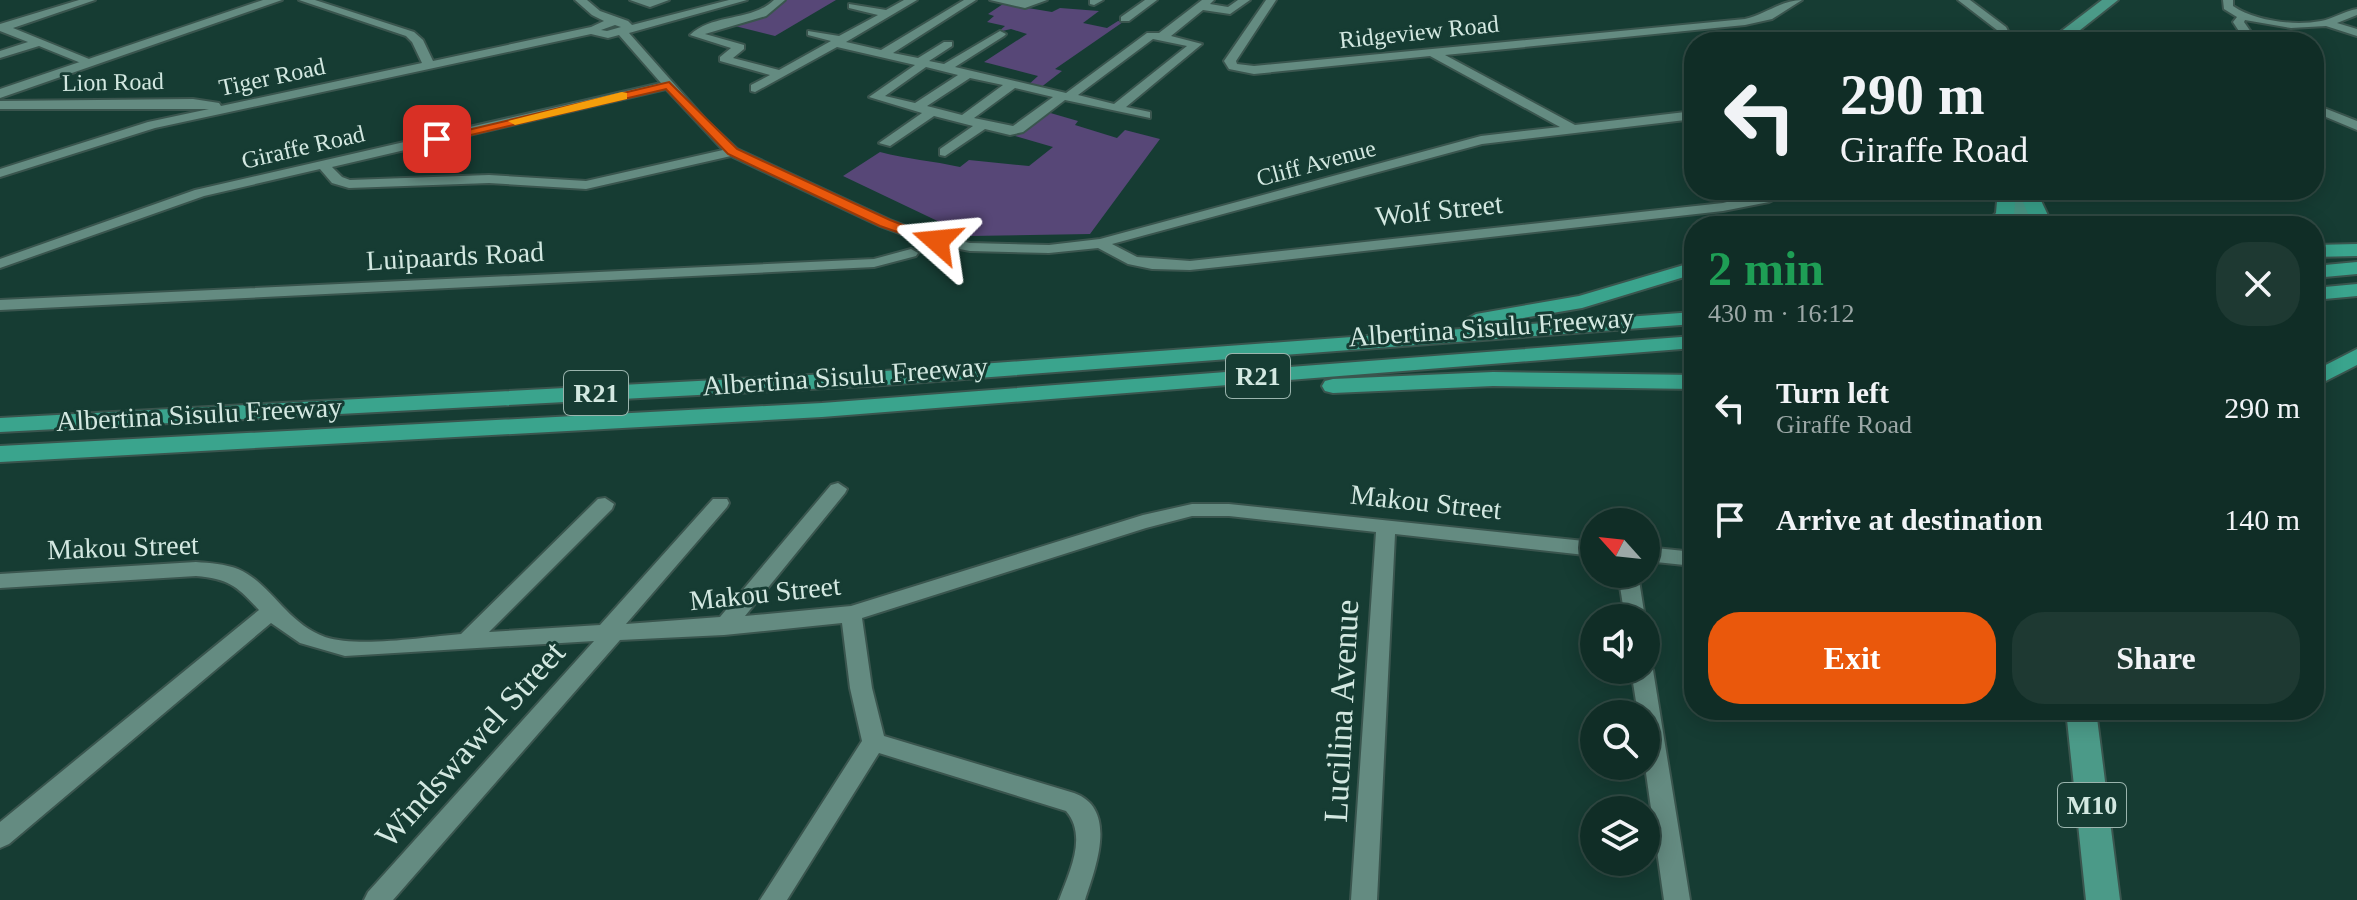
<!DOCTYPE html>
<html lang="en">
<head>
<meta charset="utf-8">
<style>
	:root { --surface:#102d26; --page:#1e3932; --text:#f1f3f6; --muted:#9ca8a7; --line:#304943; --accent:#ea580c }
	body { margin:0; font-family:Georgia,serif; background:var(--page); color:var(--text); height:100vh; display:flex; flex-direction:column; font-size:30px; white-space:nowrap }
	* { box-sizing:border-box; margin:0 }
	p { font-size:26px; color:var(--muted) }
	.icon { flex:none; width:44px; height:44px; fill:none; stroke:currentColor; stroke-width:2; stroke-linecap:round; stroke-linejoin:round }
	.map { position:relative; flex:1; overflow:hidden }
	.sheet { position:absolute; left:1684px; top:216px; width:640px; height:504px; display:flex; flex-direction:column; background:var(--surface); border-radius:32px; box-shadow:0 4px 20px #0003,0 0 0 2px var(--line) }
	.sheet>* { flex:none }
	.top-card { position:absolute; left:1684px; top:32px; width:640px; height:168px; border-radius:32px; box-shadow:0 4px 20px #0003,0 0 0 2px var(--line); background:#102d26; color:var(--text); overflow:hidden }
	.needle { width:52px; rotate:297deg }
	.buttons { position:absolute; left:1580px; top:508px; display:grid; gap:16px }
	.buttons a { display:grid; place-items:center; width:80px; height:80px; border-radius:50%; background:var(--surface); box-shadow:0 4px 20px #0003,0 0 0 2px var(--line); font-size:40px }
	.pin { position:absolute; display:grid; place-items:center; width:68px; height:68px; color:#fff; margin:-34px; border-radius:16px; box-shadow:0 4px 12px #0006 }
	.me { position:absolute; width:88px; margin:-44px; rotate:288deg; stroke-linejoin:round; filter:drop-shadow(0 0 6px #0008) }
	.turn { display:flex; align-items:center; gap:28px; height:168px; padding:0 24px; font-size:36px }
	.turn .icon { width:104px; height:104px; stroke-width:2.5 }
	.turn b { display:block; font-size:56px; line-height:68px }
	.round { display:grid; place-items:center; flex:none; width:84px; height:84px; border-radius:32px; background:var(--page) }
	.headline { display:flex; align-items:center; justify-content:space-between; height:136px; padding:0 24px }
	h1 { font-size:48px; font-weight:700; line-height:60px; color:#1e9e55 }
	.action { display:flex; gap:16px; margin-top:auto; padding:16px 24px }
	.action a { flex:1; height:92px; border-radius:32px; background:var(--accent); color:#fff; font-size:32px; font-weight:700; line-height:92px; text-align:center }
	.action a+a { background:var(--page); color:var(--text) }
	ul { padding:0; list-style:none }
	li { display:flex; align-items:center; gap:24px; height:112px; padding:0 24px }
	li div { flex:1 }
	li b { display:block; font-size:30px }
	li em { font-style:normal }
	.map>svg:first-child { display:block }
	.green { fill:#574777 }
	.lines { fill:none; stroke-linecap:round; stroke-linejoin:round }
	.minor-casing { stroke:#3a554e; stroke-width:4 }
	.tertiary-casing { stroke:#3a554e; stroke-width:4 }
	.primary-casing { stroke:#3a554e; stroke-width:4 }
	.motorway-casing { stroke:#3a554e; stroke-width:4 }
	.minor { fill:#648b81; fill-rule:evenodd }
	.tertiary { fill:#648b81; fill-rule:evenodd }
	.primary { fill:#4b9a88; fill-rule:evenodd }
	.motorway { fill:#3aa48d; fill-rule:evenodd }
	.route { fill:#ea580c; stroke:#983908; stroke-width:2 }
	.slow { fill:#f59e0b }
	.labels { text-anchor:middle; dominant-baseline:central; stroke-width:6; stroke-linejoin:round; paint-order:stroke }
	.far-street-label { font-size:24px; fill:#d3e8e1; stroke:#163c33 }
	.shield { fill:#163c33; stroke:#9ab4ad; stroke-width:2 }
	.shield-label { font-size:26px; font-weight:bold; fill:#d3e8e1 }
	.street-label { font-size:28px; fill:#d3e8e1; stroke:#163c33 }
	.near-street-label { font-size:34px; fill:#d3e8e1; stroke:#163c33 }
</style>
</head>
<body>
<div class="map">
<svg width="2357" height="900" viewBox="0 0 2357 900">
	<rect width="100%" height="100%" fill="#163c33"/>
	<path class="green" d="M785 0H836L775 36 731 25 777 6Z
		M1003 4 1052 12 1060 8 1099 11 1083 23 1107 28 1118 21 1123 22 1055 69 1062 71 1040 88 1027 86 1038 76 984 62 1027 34 1011 29 998 32 1005 26 987 22 994 16 988 14Z
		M1047 112 1078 121 1075 125 1117 138 1125 130 1160 139 1090 234 969 236 843 176 880 152C907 159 933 161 960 167L969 160 1029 166 1053 147 1015 136Z"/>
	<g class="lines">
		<g class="minor-casing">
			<path id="minor" d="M79 0H95L13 28 94 61V65H86L39 46 0 58V51L28 42 0 31V24Z
				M299 0H315L414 32 423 40 433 61 591 27 604 21 592 15 575 0H587L600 11 628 21 632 25 729 0H747L629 33 707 121 737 149 890 220 927 234 970 243 1049 245 1100 239 1481 136 1560 127 1430 56 1254 74 1229 69 1224 61 1266 0H1276L1236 61 1237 64 1254 66 1745 19C1766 14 1782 0 1802 0L1772 19 1745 25 1445 55 1575 125 1694 111V119L1482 144 1112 244 1137 257 1190 261 1723 203 1774 190H1793L1769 202 1723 211 1247 264 1190 270 1152 269 1128 264 1098 248 1049 253 970 251 923 242 880 226 731 156 586 189 489 183 349 188 332 183 320 169 204 196 0 268V259L195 190 661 83 619 35 608 38 591 34 155 128 0 177V169L148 122 209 109H0V101L193 99 219 103 221 106 422 63 412 42 406 36ZM615 25 621 27 607 31 601 30ZM666 89 723 150 586 181 489 175 350 180 342 177 332 167Z
				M630 0H669L650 7Z
				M774 0H785L766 16 705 34 744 45V49L733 58 779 70 831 41 808 35V31L839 36 878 15 849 8V4L886 10 904 0H917L846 42 881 50 964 0H976L893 53 918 58 944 42H952V46L929 61 944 64 1000 31 1006 34 1004 36 955 67 1066 93 1147 33H1159L1202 0H1214L1210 4 1228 7 1238 0H1250L1230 14 1203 10 1171 36 1202 44 1126 107 1150 112V118L1065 100 1023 132 1010 135 985 129 945 156 940 155V149L973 126 934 116 890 146 879 143 922 113 869 97 915 65 837 47 755 92 751 91V85L770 75 720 61V57L731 48 690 35C714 13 751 22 774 0ZM1153 39 1187 46 1114 104 1078 95ZM926 67 958 75 915 103 885 96ZM970 78 1003 85 962 115 927 106ZM1015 88 1053 97 1013 126 974 118Z
				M990 0H1047L1025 8Z
				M1090 0H1103L1094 5 1090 4Z
				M1145 0H1157L1129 21H1121V17Z
				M1958 0H1970L2006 27 2009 33 2000 42H1987L1997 30Z
				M2223 0H2233V6C2255 21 2294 26 2321 21 2333 19 2344 11 2357 9V15L2337 23 2357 29V36L2326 26 2291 28 2245 20 2244 22 2258 42H2246L2233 22 2237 17 2224 9Z
				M2314 104 2357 121V130L2314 112Z
				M911 249 918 253 916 256 874 267 0 310V300L874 259Z
				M838 483 847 489 845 493 745 616 851 606 1143 515 1192 504H1229L1594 542V556L1395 534 1377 900H1351L1376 532 1229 516H1192L1146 528 862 618 872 688 884 736 1074 793C1119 809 1095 869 1085 900H1059C1069 873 1088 836 1066 811L879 753 787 900H760L862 741 850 688 842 623 724 635 620 640 393 900H364L368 892 594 641 345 656 300 643 271 623 9 844 0 848V822L259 610C237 586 229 579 196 576L0 588V574L196 562C210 563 225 564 238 569 271 583 286 623 325 637 359 648 424 637 461 634L598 499 605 498 614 504 612 509 489 632 600 625 713 499H727L729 503 727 507 626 624 720 617 831 485Z
				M1646 547 1694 552V566L1646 561Z
				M1618 574H1638L1645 618H1625Z
				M1646 663 1653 670 1690 900H1664L1645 766 1646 714H1638L1631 670H1646Z"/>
		</g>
		<g class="tertiary-casing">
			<path id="tertiary" d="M263 0H282L0 98V89Z"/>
		</g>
		<g class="primary-casing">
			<path id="primary" d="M2102 0H2118L2065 42H2047Z
				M2007 190H2025L2032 226H2012Z
				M2066 710H2096L2120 900H2086Z"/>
		</g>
		<g class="motorway-casing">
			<path id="motorway" d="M1998 190H2016L2014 215 2004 226H1983L1996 213Z
				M2018 190H2036L2053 226H2033Z
				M2357 244V256L2314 257V245Z
				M1694 262V274L1582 308 1476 326 1465 320 1476 314 1579 296Z
				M2357 262V274L2314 278V266Z
				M2357 284V296L2314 300V288Z
				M1694 312V324L884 385 0 432V418L884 371Z
				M1694 336V348L822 417 0 462V446L822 403Z
				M2357 349V365L2314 387V371Z
				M1493 372 1694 375V389L1493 386 1333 393 1325 391 1322 386 1325 381 1333 379Z"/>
		</g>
		<use href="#minor" class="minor"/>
		<use href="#tertiary" class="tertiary"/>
		<use href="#primary" class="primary"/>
		<use href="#motorway" class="motorway"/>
	</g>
	<path class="route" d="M669 82 737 149 890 220 944 241 937 246 880 226 728 154 666 89 437 143 430 139Z"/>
	<path class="slow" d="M622 92 627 93V99L515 125 508 121Z"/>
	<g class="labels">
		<g class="far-street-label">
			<text transform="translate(1419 32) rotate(-6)">Ridgeview Road</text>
			<text transform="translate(272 77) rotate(-12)">Tiger Road</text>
			<text transform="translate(113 82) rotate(-1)">Lion Road</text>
			<text transform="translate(303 147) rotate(-13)">Giraffe Road</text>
			<text transform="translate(1316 163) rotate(-15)">Cliff Avenue</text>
		</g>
		<g class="shield">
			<rect x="1226" y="354" width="64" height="44" rx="6"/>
			<rect x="564" y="371" width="64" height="44" rx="6"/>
			<rect x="2058" y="783" width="68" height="44" rx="6"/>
		</g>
		<g class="shield-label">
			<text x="1258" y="376">R21</text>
			<text x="596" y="393">R21</text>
			<text x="2092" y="805">M10</text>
		</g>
		<g class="street-label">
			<text transform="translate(1439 210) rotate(-6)">Wolf Street</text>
			<text transform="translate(455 256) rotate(-3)">Luipaards Road</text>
			<text transform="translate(1491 327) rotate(-4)">Albertina Sisulu Freeway</text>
			<text transform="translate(845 376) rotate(-4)">Albertina Sisulu Freeway</text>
			<text transform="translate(199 414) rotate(-3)">Albertina Sisulu Freeway</text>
			<text transform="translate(1426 502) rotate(6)">Makou Street</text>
			<text transform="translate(123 547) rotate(-2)">Makou Street</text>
			<text transform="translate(765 593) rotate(-6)">Makou Street</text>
		</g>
		<g class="near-street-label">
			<text transform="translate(1341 711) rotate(-87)">Lucilina Avenue</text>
			<text transform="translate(470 744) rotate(-48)">Windswawel Street</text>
		</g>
	</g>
</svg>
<div class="buttons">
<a><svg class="needle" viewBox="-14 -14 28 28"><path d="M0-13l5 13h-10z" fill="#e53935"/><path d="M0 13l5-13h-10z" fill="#9ca8a7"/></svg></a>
<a><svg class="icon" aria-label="sound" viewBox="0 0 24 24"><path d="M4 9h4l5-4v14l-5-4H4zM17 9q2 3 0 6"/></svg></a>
<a><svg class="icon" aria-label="search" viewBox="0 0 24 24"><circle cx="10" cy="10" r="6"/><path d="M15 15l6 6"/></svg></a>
<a><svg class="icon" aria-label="layers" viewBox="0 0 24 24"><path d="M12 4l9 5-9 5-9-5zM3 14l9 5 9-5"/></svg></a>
</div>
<div class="pin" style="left:437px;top:139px;background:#d93025"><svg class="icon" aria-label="arrive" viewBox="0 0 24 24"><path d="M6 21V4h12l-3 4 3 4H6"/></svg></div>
<svg class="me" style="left:937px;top:241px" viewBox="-20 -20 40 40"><path d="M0-17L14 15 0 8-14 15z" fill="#ea580c" stroke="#fff" stroke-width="4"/></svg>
<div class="top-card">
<div class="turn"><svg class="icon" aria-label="left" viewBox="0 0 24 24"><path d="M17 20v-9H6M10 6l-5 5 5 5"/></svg><div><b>290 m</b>Giraffe Road</div></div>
</div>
<section class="sheet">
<div class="headline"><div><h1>2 min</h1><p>430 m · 16:12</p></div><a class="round"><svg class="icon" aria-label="close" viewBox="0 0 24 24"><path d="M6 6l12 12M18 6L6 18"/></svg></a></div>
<ul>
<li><svg class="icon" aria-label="left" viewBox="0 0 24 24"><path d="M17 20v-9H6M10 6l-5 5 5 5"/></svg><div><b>Turn left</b><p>Giraffe Road</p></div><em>290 m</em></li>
<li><svg class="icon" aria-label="arrive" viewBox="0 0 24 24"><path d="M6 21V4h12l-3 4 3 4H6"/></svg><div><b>Arrive at destination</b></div><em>140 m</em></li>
</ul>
<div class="action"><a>Exit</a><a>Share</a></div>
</section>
</div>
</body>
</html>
